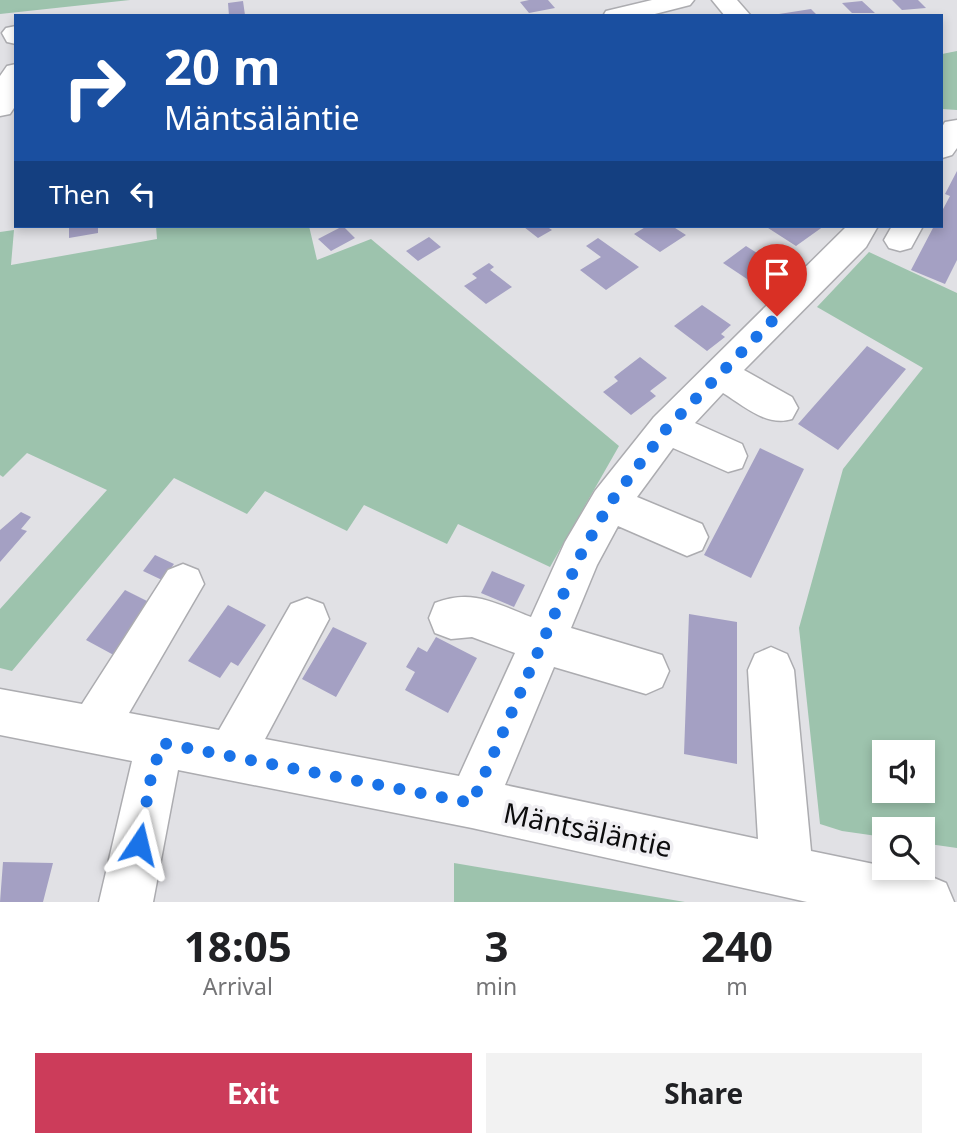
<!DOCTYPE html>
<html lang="en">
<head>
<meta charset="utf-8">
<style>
	:root { --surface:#fff; --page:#f2f2f2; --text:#202124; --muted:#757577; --accent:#cc3c5a }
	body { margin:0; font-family:"Noto Sans",sans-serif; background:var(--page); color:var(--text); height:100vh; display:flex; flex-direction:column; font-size:26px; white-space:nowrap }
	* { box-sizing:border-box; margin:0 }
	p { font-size:23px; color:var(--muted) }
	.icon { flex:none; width:38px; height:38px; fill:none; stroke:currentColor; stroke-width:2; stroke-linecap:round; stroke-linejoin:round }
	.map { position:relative; height:902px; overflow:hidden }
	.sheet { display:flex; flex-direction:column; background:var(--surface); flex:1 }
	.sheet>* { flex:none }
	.banner { position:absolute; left:14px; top:14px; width:929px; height:214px; border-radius:0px; box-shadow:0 4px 10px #0003; background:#1a4fa0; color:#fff; overflow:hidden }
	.tools { position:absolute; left:872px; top:740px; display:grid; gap:14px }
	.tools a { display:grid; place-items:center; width:63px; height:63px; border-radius:0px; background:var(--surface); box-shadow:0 4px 10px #0003; font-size:35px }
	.pin { position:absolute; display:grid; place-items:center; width:60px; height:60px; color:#fff; margin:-72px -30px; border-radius:50% 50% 50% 0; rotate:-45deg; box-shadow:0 0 7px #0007 }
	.pin .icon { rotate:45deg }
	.me { position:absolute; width:77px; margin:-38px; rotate:10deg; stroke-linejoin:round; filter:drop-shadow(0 0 5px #0008) }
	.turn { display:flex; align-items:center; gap:24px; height:147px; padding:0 35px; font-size:32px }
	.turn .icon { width:91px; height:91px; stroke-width:2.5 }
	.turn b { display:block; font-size:49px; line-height:60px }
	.then { display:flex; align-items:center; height:66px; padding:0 35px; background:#0003; gap:14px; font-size:26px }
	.eta { display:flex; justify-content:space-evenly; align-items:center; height:119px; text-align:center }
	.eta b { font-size:42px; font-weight:700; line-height:49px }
	.action { display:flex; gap:14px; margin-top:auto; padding:14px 35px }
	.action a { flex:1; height:80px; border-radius:0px; background:var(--accent); color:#fff; font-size:28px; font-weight:700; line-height:80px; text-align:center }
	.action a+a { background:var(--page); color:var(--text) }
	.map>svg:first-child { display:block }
	.green { fill:#9dc3ad; fill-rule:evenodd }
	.building { fill:#a4a0c3 }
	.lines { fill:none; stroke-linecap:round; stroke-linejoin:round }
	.minor-casing { stroke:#acacb0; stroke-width:3 }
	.minor { fill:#fff; fill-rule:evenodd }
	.route { stroke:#1a73e8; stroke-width:12; stroke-dasharray:0 21.6 }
	.labels { text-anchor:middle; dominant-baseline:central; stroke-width:7; stroke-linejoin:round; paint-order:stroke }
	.near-street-label { font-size:28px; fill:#0c0c0d; stroke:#efeef2 }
</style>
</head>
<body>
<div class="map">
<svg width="957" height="902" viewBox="0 0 957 902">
	<rect width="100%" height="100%" fill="#e1e1e5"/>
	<path class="green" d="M0 0H130L0 14Z
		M957 51V110L942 109V54Z
		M156 226H309L317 260 371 239 619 446 550 567 458 524 447 544 364 505 347 531 265 491 247 514 174 478 12 671 0 668V609L107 490 27 453 3 477 0 475V232L14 230 11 265 157 239Z
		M869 252 957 293V848L922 843V830H884V837L842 831 820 824 799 628 843 469 923 368 817 307ZM884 752H922V791H884Z
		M454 863 685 902H454Z"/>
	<path class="building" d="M529 0H548L555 8 529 13 520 2Z
		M892 0H918L926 8 902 10Z
		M243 1 245 15 229 16 228 3Z
		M862 1 875 13H852L842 3Z
		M811 9 818 16H779V14Z
		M957 171V260L945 284 911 270 934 226H942V211L950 196 945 194Z
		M69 226H98V233L69 238Z
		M343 226 355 238 331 251 318 239Z
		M526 226H546L552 230 538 238 524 227Z
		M647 226H672L686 235 660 252 634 234Z
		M765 226H824L796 246Z
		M429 237 441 247 418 261 406 251Z
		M598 238 639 267 606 290 580 270 601 257 586 246Z
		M746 246 779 267 756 285 723 263Z
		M489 263 494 267 490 270 512 287 486 304 464 286 477 278 472 274Z
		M702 305 731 325 721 334 725 337 707 351 674 326Z
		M867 346 906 369 838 450 798 424Z
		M640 357 667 378 650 391 656 396 631 415 603 392 618 381 614 377Z
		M760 448 804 469 751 578 704 555Z
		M21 512 31 517 21 529 27 531 0 562V530Z
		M155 555 174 564 162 580 143 571Z
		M492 571 525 585 514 607 481 593Z
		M125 590 159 607 121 659 86 640Z
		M228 605 266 625 238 666 231 662 220 678 188 661Z
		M689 614 737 622V764L684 754Z
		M333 627 367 643 336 697 302 679Z
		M436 637 477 658 448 713 405 690 415 672 406 667 418 647 427 652Z
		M3 862 53 863 43 902H0Z"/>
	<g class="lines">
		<g class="minor-casing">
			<path id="minor" d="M652 0H694L690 5 647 16H603L606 11Z
				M712 0H737L751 16H725Z
				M16 26V44L7 42 2 33 6 28Z
				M16 64 14 108 10 114 0 116V76L7 66Z
				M957 120V148L952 155 942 158V127L945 122Z
				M847 226H878L866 247 744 370 792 397 798 408 792 419C767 427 744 406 723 393L695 423 742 444 747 456 742 468 728 472 673 448 637 497 702 524 708 537 702 550 687 556 618 526 597 565 571 628 662 655 669 671 662 687 646 694 554 667 505 785 758 839 748 670 755 654 771 647 787 654 794 670 811 851 927 875 946 883 954 902H807L472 828 178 770 153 902H99L132 761 0 735V689L82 704 168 570 183 564 198 570 204 584 129 713 219 730 291 604 307 598 323 604 329 619 265 739 459 776 515 653 472 637 451 639 435 633 429 618 435 603C473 588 496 604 531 617L565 542 595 491 654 417Z
				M892 226H923L911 248 900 251 889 248 884 240Z"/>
		</g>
		<use href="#minor" class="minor"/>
	</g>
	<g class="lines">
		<path class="route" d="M139 844 151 777 162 743 472 803 580 556 610 503 667 428 777 316"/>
	</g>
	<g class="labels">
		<g class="near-street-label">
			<text transform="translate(588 829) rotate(12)">Mäntsäläntie</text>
		</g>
	</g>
</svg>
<div class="tools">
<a><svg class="icon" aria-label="sound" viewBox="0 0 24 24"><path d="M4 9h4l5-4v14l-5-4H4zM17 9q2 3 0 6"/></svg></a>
<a><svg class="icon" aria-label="search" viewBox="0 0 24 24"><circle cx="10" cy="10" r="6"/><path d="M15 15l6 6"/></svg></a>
</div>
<div class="pin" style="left:777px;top:316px;background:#d93025"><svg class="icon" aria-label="arrive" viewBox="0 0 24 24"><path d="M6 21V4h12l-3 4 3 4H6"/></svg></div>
<svg class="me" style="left:139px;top:844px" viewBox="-20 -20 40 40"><path d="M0-17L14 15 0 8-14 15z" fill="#1a73e8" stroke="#fff" stroke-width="4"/></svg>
<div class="banner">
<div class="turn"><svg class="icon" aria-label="right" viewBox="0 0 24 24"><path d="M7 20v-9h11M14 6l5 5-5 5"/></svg><div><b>20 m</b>Mäntsäläntie</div></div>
<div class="then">Then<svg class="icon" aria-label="left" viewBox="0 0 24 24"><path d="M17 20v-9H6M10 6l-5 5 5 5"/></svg></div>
</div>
</div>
<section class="sheet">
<div class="eta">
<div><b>18:05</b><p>Arrival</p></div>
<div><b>3</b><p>min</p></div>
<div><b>240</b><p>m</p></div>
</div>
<div class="action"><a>Exit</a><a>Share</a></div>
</section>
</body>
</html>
